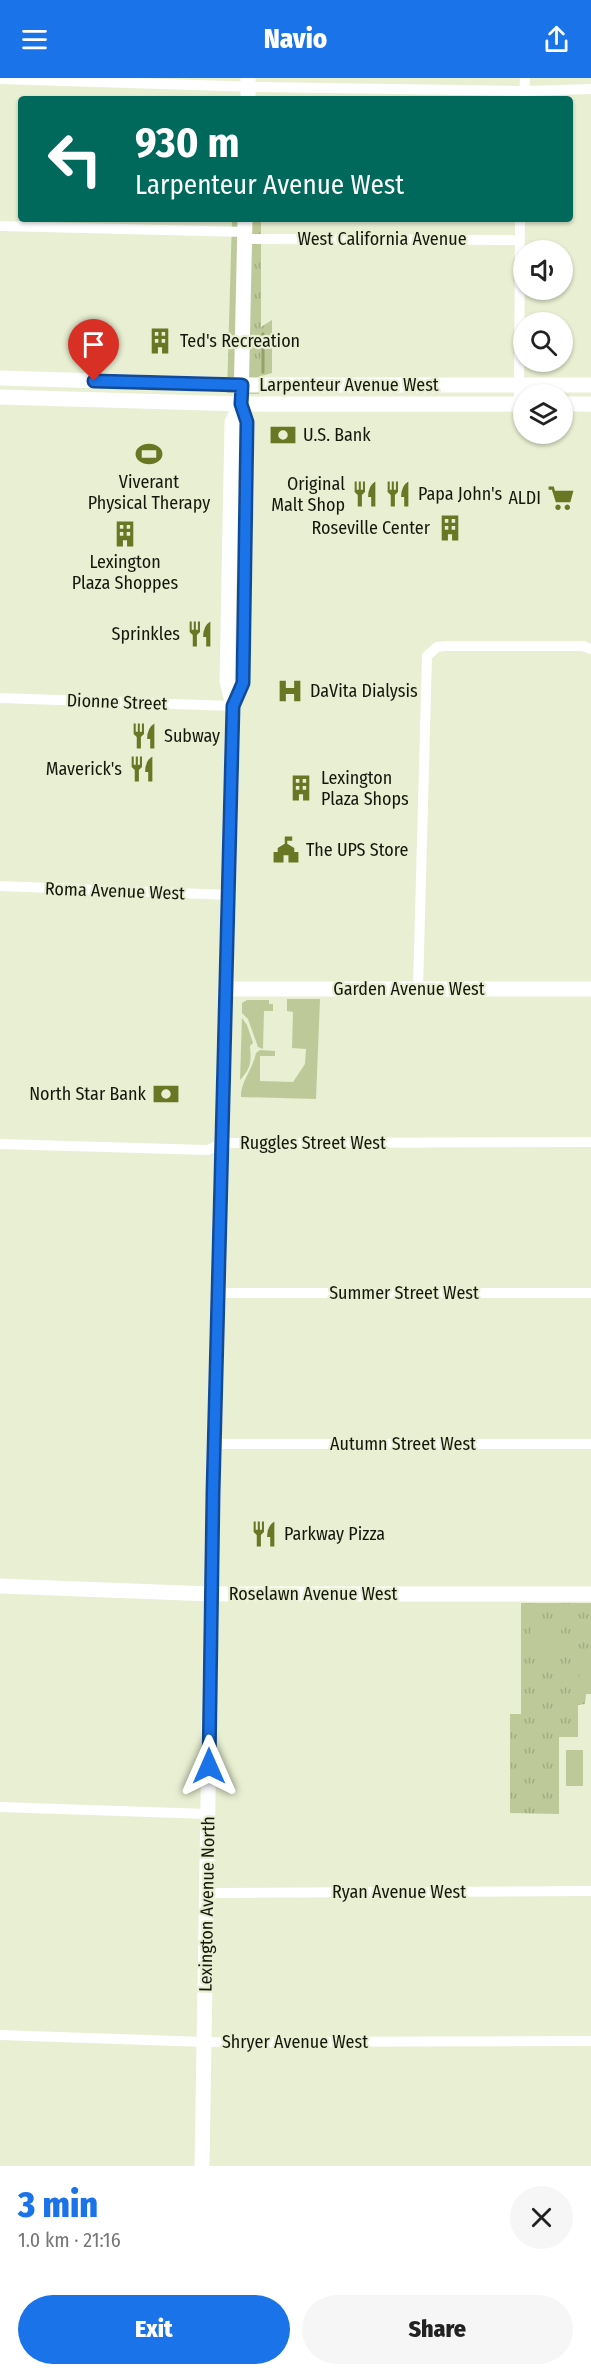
<!DOCTYPE html>
<html lang="en">
<head>
<meta charset="utf-8">
<style>
	:root { --surface:#fff; --page:#f6f6f6; --text:#222; --muted:#767676; --accent:#1a73e8 }
	body { margin:0; font-family:"Fira Sans Condensed",sans-serif; background:var(--page); color:var(--text); height:100vh; display:flex; flex-direction:column; font-size:22px; white-space:nowrap }
	* { box-sizing:border-box; margin:0 }
	p { font-size:20px; color:var(--muted) }
	.icon { flex:none; width:33px; height:33px; fill:none; stroke:currentColor; stroke-width:2; stroke-linecap:round; stroke-linejoin:round }
	.map { position:relative; height:2088px; overflow:hidden }
	.side { display:flex; flex-direction:column; background:var(--surface); flex:1 }
	.side>* { flex:none }
	.hud { position:absolute; left:18px; top:18px; width:555px; height:126px; border-radius:6px; box-shadow:0 2px 4px #0004; background:#00695c; color:#fff; overflow:hidden }
	.fabs { position:absolute; left:513px; top:162px; display:grid; gap:12px }
	.fabs a { display:grid; place-items:center; width:60px; height:60px; border-radius:50%; background:var(--surface); box-shadow:0 2px 4px #0004; font-size:30px }
	.pin { position:absolute; display:grid; place-items:center; width:51px; height:51px; color:#fff; margin:-62px -26px; border-radius:50% 50% 50% 0; rotate:-45deg; box-shadow:0 0 6px #0007 }
	.pin .icon { rotate:45deg }
	.me { position:absolute; width:66px; margin:-33px; rotate:0deg; stroke-linejoin:round; filter:drop-shadow(0 0 4px #0008) }
	.turn { display:flex; align-items:center; gap:21px; height:126px; padding:0 18px; font-size:27px }
	.turn .icon { width:78px; height:78px; stroke-width:2.5 }
	.turn b { display:block; font-size:42px; line-height:51px }
	.round { display:grid; place-items:center; flex:none; width:63px; height:63px; border-radius:32px; background:var(--page) }
	.headline { display:flex; align-items:center; justify-content:space-between; height:102px; padding:0 18px }
	h1 { font-size:36px; font-weight:800; line-height:45px; color:var(--accent) }
	.button { display:flex; gap:12px; margin-top:auto; padding:12px 18px }
	.button a { flex:1; height:69px; border-radius:36px; background:var(--accent); color:#fff; font-size:24px; font-weight:800; line-height:69px; text-align:center }
	.button a+a { background:var(--page); color:var(--text) }
	header { display:flex; justify-content:space-between; align-items:center; height:78px; padding:0 18px; background:var(--accent); color:#fff; font-size:27px; font-weight:800 }
	.map>svg:first-child { display:block }
	.grass { fill:url(#grass-tufts) }
	.garden { fill:#bec99a }
	.lines { fill:none; stroke-linecap:round; stroke-linejoin:round }
	.stream { stroke:#95a169; stroke-width:3 }
	.street { stroke:#fff; stroke-width:10 }
	.secondary { stroke:#fff; stroke-width:15 }
	.route-casing { stroke:#114b97; stroke-width:15 }
	.route { stroke:#1a73e8; stroke-width:10 }
	.labels { text-anchor:middle; dominant-baseline:central; stroke-width:4.5; stroke-linejoin:round; paint-order:stroke }
	.street-label { font-size:18px; fill:#15170d; stroke:#e8efd2 }
	.poi-label { font-size:18px; fill:#15170d; stroke:#e8efd2; text-anchor:start }
</style>
</head>
<body>
<header><svg class="icon" aria-label="menu" viewBox="0 0 24 24"><path d="M4 6h16M4 12h16M4 18h16"/></svg>Navio<svg class="icon" aria-label="share" viewBox="0 0 24 24"><path d="M12 15V3M7 8l5-5 5 5M5 13v7h14v-7"/></svg></header>
<div class="map">
<svg width="591" height="2088" viewBox="0 0 591 2088">
	<defs>
		<pattern id="grass-tufts" width="24" height="20" patternUnits="userSpaceOnUse" patternTransform="scale(1.5)"><rect width="24" height="20" fill="#bec99a"/><path d="M3 7l-1-3M5 7V3M7 7l1-3M15 17l-1-3M17 17v-4M19 17l1-3" fill="none" stroke="#a2ac84"/></pattern>
	</defs>
	<rect width="100%" height="100%" fill="#e8efd2"/>
	<path class="grass" d="M232 141H261V249L272 242V295L261 298 259 316 227 315Z
		M521 1525H591V1616H586L585 1626 578 1627V1659H559V1736L510 1735V1636H521Z"/>
	<path class="garden" d="M287 921H320L316 1021 241 1019C241 1003 252 993 256 975L260 972 275 973V978H260V1003L293 1004 305 986 306 971 292 970 293 934 287 933Z
		M247 922H269V926H273V933H264L263 971 258 969 248 941 242 935V925Z
		M242 940 247 947 253 965 250 968C251 983 252 989 240 1002Z
		M531 1547 562 1548C560 1569 549 1576 529 1575Z
		M580 1574H591V1607H579Z
		M566 1672H583V1708H566Z"/>
	<g class="lines">
		<path class="stream" d="M263 256V294"/>
		<path class="street" d="M0 1 260 9 524 13 591 11
			M524 21 525 0
			M0 148 245 154
			M244 161 520 162
			M519 326 520 141
			M0 620 233 628
			M0 808 230 817
			M418 911 427 578 437 569 445 568H583L591 571
			M0 1066 208 1072 223 1065 591 1064
			M218 1215H591
			M214 1366H591
			M0 1729 209 1736
			M207 1815 591 1813
			M0 1957 206 1964 591 1963"/>
		<path class="secondary" d="M248 21V0
			M0 300 242 307H591
			M0 319 241 326H524
			M562 326H591
			M233 628 243 605 247 344 241 326 245 141
			M227 911H591
			M0 1508 212 1516H591
			M202 2088 213 1415 233 628 227 603 232 344 241 326"/>
	</g>
	<g class="lines">
		<g class="route-casing">
			<path id="route" d="M94 303 242 307 241 326 247 344 243 605 233 628 213 1415 209 1688"/>
		</g>
		<use href="#route" class="route"/>
	</g>
	<defs>
		<g id="building-bare" transform="scale(2.07)"><path d="M-4-6H4V6H1V3H-1V6H-4ZM-2.5-4.3h1.7v1.8h-1.7ZM.8-4.3h1.7v1.8H.8ZM-2.5-1h1.7V.8h-1.7ZM.8-1h1.7V.8H.8Z" fill="#697724" stroke="#e8efd2" stroke-width="2.5" paint-order="stroke"/></g>
		<g id="bank-bare" transform="scale(2.07)"><path d="M-6-4H6V4H-6ZM0-2.3a2.3 2.3 0 1 0 0 4.6a2.3 2.3 0 1 0 0-4.6Z" fill="#697724" stroke="#e8efd2" stroke-width="2.5" paint-order="stroke"/></g>
		<g id="stadium-bare" transform="scale(2.07)"><path d="M0-5a6.5 5 0 1 0 0 10a6.5 5 0 1 0 0-10ZM-3.5-1.8h7v3.6h-7Z" fill="#697724" stroke="#e8efd2" stroke-width="2.5" paint-order="stroke"/></g>
		<g id="restaurant-bare" transform="scale(2.07)"><path d="M-5-6h1v4h1v-4h1v4h1v-4h1v5L-1.5 .5V6h-2V.5L-5-1ZM5-6V6H3V1.5H1.5Q1.5-4 5-6Z" fill="#697724" stroke="#e8efd2" stroke-width="2.5" paint-order="stroke"/></g>
		<g id="supermarket-bare" transform="scale(2.07)"><path d="M-6-5.5h2.5l.6 2H6L4.5 2H-2.5L-4.4-4H-6ZM-1.5 3.2a1.3 1.3 0 1 0 .1 0ZM3 3.2a1.3 1.3 0 1 0 .1 0Z" fill="#697724" stroke="#e8efd2" stroke-width="2.5" paint-order="stroke"/></g>
		<g id="hospital-bare" transform="scale(2.07)"><path d="M-5-5h3v3.5h4V-5h3V5h-3V1.5h-4V5h-3Z" fill="#697724" stroke="#e8efd2" stroke-width="2.5" paint-order="stroke"/></g>
		<g id="civic-bare" transform="scale(2.07)"><path d="M-.6-6.5H3V-4.5H.6V-3L4-1V1h2V6H-6V1h2V-1L-.6-3ZM-1.2 2.5V6h2.4V2.5Z" fill="#697724" stroke="#e8efd2" stroke-width="2.5" paint-order="stroke"/></g>
	</defs>
	<g fill-rule="evenodd">
		<use href="#building-bare" x="160" y="263"/>
		<use href="#bank-bare" x="283" y="357"/>
		<use href="#stadium-bare" x="149" y="376"/>
		<use href="#restaurant-bare" x="365" y="416"/>
		<use href="#restaurant-bare" x="398" y="416"/>
		<use href="#supermarket-bare" x="561" y="420"/>
		<use href="#building-bare" x="450" y="450"/>
		<use href="#building-bare" x="125" y="456"/>
		<use href="#restaurant-bare" x="200" y="556"/>
		<use href="#hospital-bare" x="290" y="613"/>
		<use href="#restaurant-bare" x="144" y="658"/>
		<use href="#restaurant-bare" x="142" y="691"/>
		<use href="#building-bare" x="301" y="710"/>
		<use href="#civic-bare" x="286" y="772"/>
		<use href="#bank-bare" x="166" y="1016"/>
		<use href="#restaurant-bare" x="264" y="1456"/>
	</g>
	<g class="labels">
		<g class="street-label">
			<text x="382" y="161">West California Avenue</text>
			<text x="349" y="307">Larpenteur Avenue West</text>
			<text transform="translate(117 624) rotate(2)">Dionne Street</text>
			<text transform="translate(115 813) rotate(2)">Roma Avenue West</text>
			<text x="409" y="911">Garden Avenue West</text>
			<text x="313" y="1065">Ruggles Street West</text>
			<text x="404" y="1215">Summer Street West</text>
			<text x="403" y="1366">Autumn Street West</text>
			<text x="313" y="1516">Roselawn Avenue West</text>
			<text x="399" y="1814">Ryan Avenue West</text>
			<text transform="translate(207 1826) rotate(-89)">Lexington Avenue North</text>
			<text x="295" y="1964">Shryer Avenue West</text>
		</g>
		<g class="poi-label">
			<text x="180" y="263">Ted's Recreation</text>
			<text x="303" y="357">U.S. Bank</text>
			<text x="149" y="404" text-anchor="middle">Viverant<tspan x="149" dy="21">Physical Therapy</tspan></text>
			<text x="345" y="406" text-anchor="end">Original<tspan x="345" dy="21">Malt Shop</tspan></text>
			<text x="418" y="416">Papa John's</text>
			<text x="541" y="420" text-anchor="end">ALDI</text>
			<text x="430" y="450" text-anchor="end">Roseville Center</text>
			<text x="125" y="484" text-anchor="middle">Lexington<tspan x="125" dy="21">Plaza Shoppes</tspan></text>
			<text x="180" y="556" text-anchor="end">Sprinkles</text>
			<text x="310" y="613">DaVita Dialysis</text>
			<text x="164" y="658">Subway</text>
			<text x="122" y="691" text-anchor="end">Maverick's</text>
			<text x="321" y="700">Lexington<tspan x="321" dy="21">Plaza Shops</tspan></text>
			<text x="306" y="772">The UPS Store</text>
			<text x="146" y="1016" text-anchor="end">North Star Bank</text>
			<text x="284" y="1456">Parkway Pizza</text>
		</g>
	</g>
</svg>
<div class="fabs">
<a><svg class="icon" aria-label="sound" viewBox="0 0 24 24"><path d="M4 9h4l5-4v14l-5-4H4zM17 9q2 3 0 6"/></svg></a>
<a><svg class="icon" aria-label="search" viewBox="0 0 24 24"><circle cx="10" cy="10" r="6"/><path d="M15 15l6 6"/></svg></a>
<a><svg class="icon" aria-label="layers" viewBox="0 0 24 24"><path d="M12 4l9 5-9 5-9-5zM3 14l9 5 9-5"/></svg></a>
</div>
<div class="pin" style="left:94px;top:303px;background:#d93025"><svg class="icon" aria-label="arrive" viewBox="0 0 24 24"><path d="M6 21V4h12l-3 4 3 4H6"/></svg></div>
<svg class="me" style="left:209px;top:1688px" viewBox="-20 -20 40 40"><path d="M0-17L14 15 0 8-14 15z" fill="#1a73e8" stroke="#fff" stroke-width="4"/></svg>
<div class="hud">
<div class="turn"><svg class="icon" aria-label="left" viewBox="0 0 24 24"><path d="M17 20v-9H6M10 6l-5 5 5 5"/></svg><div><b>930 m</b>Larpenteur Avenue West</div></div>
</div>
</div>
<section class="side">
<div class="headline"><div><h1>3 min</h1><p>1.0 km · 21:16</p></div><a class="round"><svg class="icon" aria-label="close" viewBox="0 0 24 24"><path d="M6 6l12 12M18 6L6 18"/></svg></a></div>
<div class="button"><a>Exit</a><a>Share</a></div>
</section>
</body>
</html>
